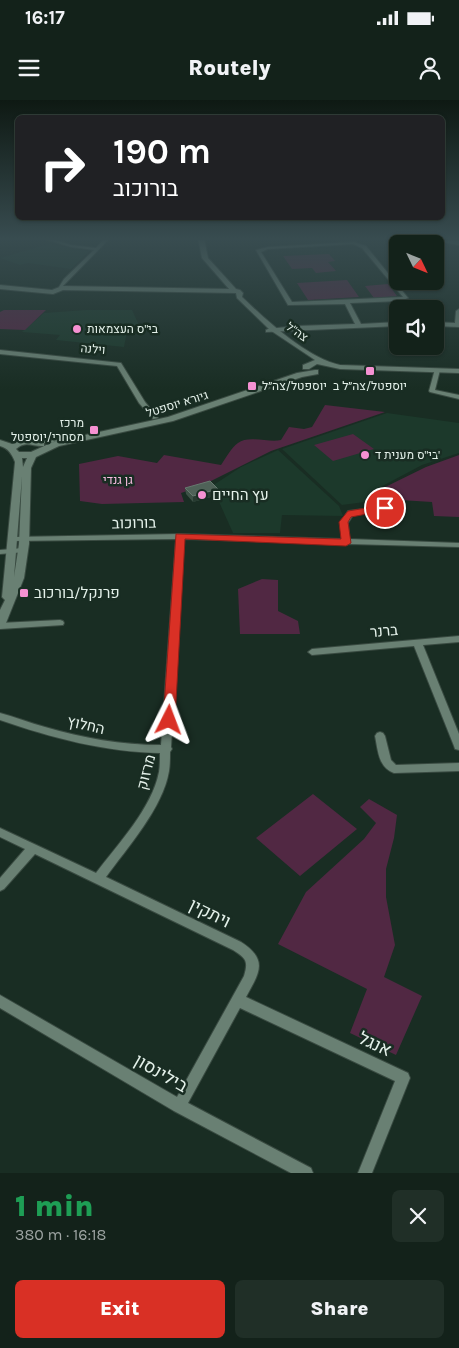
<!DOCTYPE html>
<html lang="en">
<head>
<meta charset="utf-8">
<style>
	:root { --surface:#13221a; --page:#202f27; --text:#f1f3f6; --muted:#9da4a2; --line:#323f39; --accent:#d93025 }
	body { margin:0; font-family:Karla,Heebo,sans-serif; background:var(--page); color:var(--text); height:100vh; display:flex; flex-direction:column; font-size:19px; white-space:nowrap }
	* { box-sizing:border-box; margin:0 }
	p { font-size:16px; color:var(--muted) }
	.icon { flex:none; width:28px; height:28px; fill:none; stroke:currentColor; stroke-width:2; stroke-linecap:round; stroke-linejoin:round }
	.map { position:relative; height:1073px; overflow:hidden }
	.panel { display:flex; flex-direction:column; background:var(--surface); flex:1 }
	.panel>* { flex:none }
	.hud { position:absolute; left:15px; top:15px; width:430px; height:105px; border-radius:8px; box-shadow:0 1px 4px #0004,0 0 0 1px var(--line); background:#202124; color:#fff; overflow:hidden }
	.needle { width:32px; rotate:133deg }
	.controls { position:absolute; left:389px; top:135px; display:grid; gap:10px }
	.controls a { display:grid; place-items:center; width:55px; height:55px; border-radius:8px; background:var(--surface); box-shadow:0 1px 4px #0004,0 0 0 1px var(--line); font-size:25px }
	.pin { position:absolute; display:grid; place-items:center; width:42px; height:42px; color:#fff; margin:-21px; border:2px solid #fff; border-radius:50%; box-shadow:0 1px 5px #0007 }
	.me { position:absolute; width:55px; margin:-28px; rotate:3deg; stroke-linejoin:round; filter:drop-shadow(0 0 4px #0008) }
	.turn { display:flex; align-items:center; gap:18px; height:105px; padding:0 15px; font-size:22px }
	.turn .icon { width:65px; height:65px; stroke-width:2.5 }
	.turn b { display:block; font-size:35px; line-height:42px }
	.round { display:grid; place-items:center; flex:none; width:52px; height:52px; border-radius:8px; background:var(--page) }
	.head { display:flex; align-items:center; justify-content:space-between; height:85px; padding:0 15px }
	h1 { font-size:30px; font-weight:800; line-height:38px; color:#1e9e55 }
	.primary-button { display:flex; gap:10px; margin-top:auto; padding:10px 15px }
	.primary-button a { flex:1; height:58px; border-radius:8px; background:var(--accent); color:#fff; font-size:20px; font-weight:800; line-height:58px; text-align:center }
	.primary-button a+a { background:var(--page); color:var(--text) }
	.status { display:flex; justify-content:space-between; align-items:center; height:35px; padding:0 25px; background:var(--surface); direction:ltr }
	.status svg { height:14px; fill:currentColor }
	header { display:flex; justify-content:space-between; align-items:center; height:65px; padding:0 15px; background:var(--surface); font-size:22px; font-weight:800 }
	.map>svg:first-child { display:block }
	.built { fill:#1c392b }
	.green { fill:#512843 }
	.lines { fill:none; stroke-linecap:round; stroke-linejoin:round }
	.minor-casing { stroke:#394a41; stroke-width:2 }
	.tertiary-casing { stroke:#394a41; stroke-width:2 }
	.secondary-casing { stroke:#394a41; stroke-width:2 }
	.minor { fill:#698073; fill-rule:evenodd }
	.tertiary { fill:#698073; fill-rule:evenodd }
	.secondary { fill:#5f937a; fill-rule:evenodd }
	.wall { fill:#3d5146 }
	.shaded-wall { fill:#273b31 }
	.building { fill:#4f6258; stroke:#66796f }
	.route { fill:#d93025; stroke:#8d1f18 }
	.poi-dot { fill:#f591d2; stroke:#192d23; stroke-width:2 }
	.labels { text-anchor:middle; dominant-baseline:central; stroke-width:5; stroke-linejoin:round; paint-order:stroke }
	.far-poi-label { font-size:12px; fill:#e4f1ea; stroke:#192d23; text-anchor:start }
	.far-street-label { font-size:12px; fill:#e4f1ea; stroke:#192d23 }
	.far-park-label { font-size:12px; fill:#fabde2; stroke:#192d23 }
	.poi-label { font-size:15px; fill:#e4f1ea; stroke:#192d23; text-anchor:start }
	.street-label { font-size:15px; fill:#e4f1ea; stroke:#192d23 }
	.near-street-label { font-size:18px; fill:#e4f1ea; stroke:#192d23 }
</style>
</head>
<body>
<div class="status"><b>16:17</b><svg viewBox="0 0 49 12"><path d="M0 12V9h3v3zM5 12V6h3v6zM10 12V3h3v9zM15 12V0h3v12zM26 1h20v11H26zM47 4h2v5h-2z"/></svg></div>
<header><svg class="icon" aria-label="menu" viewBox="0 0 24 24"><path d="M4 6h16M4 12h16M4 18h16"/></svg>Routely<svg class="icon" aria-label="person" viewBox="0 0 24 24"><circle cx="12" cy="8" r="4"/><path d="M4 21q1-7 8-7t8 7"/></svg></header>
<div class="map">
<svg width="459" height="1073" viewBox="0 0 459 1073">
	<rect width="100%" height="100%" fill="#192d23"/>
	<path class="built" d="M49 144 89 151 71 169 28 163 20 165 0 158Z
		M86 210H132L139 225 128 226 124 247 56 240 60 235 22 232 44 213Z
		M387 313 459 323V353L422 365 371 392 380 400 342 405 282 349Z
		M278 350 339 406 343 416 282 415 280 433H233L212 386 241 367Z"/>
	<path class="green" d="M329 154 335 161 328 162 336 171 316 173 312 168 292 169 283 156Z
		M347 180 359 197 308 200 297 183Z
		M388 184 397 196 374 198 365 186Z
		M4 210H46L25 230 0 229V212Z
		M325 305 385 312 271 351 199 387 181 393 184 402 102 404 80 401 79 364 118 356 157 363 164 355 221 365C226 358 231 348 238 343 248 335 269 343 281 340L289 327 304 329 312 327Z
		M353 334 374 349 333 361 314 345Z
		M459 355V417L434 416 432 402 384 399 375 392 426 367Z
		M262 479 278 480V511L298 521 300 534H240L238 489Z
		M313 694 357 729 300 776 256 738Z
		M369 699 397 715 394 738 386 769V797L395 845 384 877 422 896 396 955 350 933 367 889 278 844 306 792 364 739 376 723 360 707Z"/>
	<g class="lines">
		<g class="minor-casing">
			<path id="minor" d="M41 138H49L71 145 96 148 105 138H110L61 188 59 187 64 179 94 150 71 147Z
				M354 142 366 146 408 198 400 201 350 203 361 224 398 222V226L266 232V230L268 229 296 226 355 224 345 204 288 205 256 150 268 147ZM353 144 362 148 403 197 292 202 261 152 268 149Z
				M459 209V227L435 226V222L455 223 456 211Z
				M0 250 121 263 145 302 158 318 153 319 139 303 117 266 0 254Z
				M435 269 440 270 435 290 459 295V299L430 292 429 291Z
				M385 406 389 408 388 410 353 415 348 423 349 439 459 443V447L349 444 346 445 343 444 184 439 171 647 172 649 170 652C170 658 170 665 169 671 163 708 127 748 106 777L241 842C269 860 259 873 246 897L408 973 410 978 372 1073H358L395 981 240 908 188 1003 311 1068 313 1073H291L174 1011 0 908V895L177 997 244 876C249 860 245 858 233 850L35 754 4 789 0 791V778L25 749 0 737V728L96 773C118 744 152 708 159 672 160 666 160 659 160 653 105 652 52 638 0 620V613C15 617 30 623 45 627 83 638 121 645 161 645L176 439 13 441 9 439 13 437 180 434 342 439 341 423 348 411Z
				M23 448 27 450 26 452 0 454V450Z
				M60 520 63 521 64 523 63 525 0 529V523Z
				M459 536V542L423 545 459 634V650L455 649 454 646 414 546 312 555 308 552 312 549Z
				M380 632 383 633 385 636 391 660 396 665 459 663V671L394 673C378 667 378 650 375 636L377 633Z"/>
		</g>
		<g class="tertiary-casing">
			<path id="tertiary" d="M198 138H204L208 158 236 189 240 190 243 193 242 197C266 220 307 258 340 265L459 269V273L340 269 317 264 309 269H303V265L315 260 270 230 237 198 236 193 63 190 53 194 0 189V185L52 190 62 186 229 189 202 158Z
				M315 270H318V274L302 277 173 321 59 346 36 357 31 368 29 444 24 478 6 523 0 526V510L5 500 2 497 15 362C12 354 8 348 0 346V340L12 344 25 339 55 336 59 339 55 342 44 343V346C33 347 26 340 16 349L19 352H31L53 342 168 317 297 273ZM22 358H27L23 367ZM22 376 19 444 14 477Z"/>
		</g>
		<g class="secondary-casing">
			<path id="secondary" d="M429 138 459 141V145L432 140Z"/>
		</g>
		<use href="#minor" class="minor"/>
		<use href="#tertiary" class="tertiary"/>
		<use href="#secondary" class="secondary"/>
	</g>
	<path class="wall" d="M185 388 218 389V395L193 402 186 394Z"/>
	<path class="shaded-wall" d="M218 389V395L193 402V396Z"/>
	<path class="building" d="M210 381 218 389 193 396 185 388Z"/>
	<linearGradient id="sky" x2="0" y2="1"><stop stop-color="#0e1913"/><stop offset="0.48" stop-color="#384c50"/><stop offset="1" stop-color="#384c50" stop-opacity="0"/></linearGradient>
	<rect width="459" height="289" fill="url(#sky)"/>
	<path class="route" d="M385 405H388V410L351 417 348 422 351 443 346 446 185 439 175 620 169 624 164 623 163 620 176 434 341 439 339 422 348 411Z"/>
	<g class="poi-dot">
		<circle cx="77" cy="229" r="5"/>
		<rect x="365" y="266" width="10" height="10" rx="2.5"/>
		<rect x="247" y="281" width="10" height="10" rx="2.5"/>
		<rect x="89" y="325" width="10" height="10" rx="2.5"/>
		<circle cx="365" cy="355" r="5"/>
		<circle cx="202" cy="395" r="5"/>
		<rect x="19" y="488" width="10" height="10" rx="2.5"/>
	</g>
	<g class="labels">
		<g class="far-poi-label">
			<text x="87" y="229">בי"ס העצמאות</text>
			<text x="262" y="286">יוספטל/צה״ל</text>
			<text x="370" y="286" text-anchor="middle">יוספטל/צה״ל ב</text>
			<text x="84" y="323" text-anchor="end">מרכז<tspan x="84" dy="14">מסחרי/יוספטל</tspan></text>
			<text x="375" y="355">בי"ס מענית ד'</text>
		</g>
		<g class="far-street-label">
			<text transform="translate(297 232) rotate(35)">צה"ל</text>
			<text transform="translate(93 249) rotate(5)">וילנה</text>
			<text transform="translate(177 304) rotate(-17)">גיורא יוספטל</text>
		</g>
		<g class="far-park-label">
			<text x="118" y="380">גן גנדי</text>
		</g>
		<g class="poi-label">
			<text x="212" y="395">עץ החיים</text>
			<text x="34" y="493">פרנקל/בורכוב</text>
		</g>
		<g class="street-label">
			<text transform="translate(134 423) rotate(-1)">בורוכוב</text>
			<text transform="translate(384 531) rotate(-5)">ברנר</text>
			<text transform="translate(86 625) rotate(13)">החלוץ</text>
			<text transform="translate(146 672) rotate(-75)">מרזוק</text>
		</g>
		<g class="near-street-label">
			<text transform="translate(210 813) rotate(26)">ויתקין</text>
			<text transform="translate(375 944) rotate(25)">אנגל</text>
			<text transform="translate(161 973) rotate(30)">בילינסון</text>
		</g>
	</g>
</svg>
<div class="controls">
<a><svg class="needle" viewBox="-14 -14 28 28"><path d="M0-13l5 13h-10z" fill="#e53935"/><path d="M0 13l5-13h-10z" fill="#9da4a2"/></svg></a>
<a><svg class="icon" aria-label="sound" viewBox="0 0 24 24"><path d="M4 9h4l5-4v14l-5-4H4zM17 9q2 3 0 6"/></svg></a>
</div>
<div class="pin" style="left:385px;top:408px;background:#d93025"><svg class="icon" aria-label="arrive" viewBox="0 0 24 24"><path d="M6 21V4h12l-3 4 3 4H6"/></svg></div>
<svg class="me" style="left:169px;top:620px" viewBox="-20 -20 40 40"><path d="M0-17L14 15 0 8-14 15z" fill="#d93025" stroke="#fff" stroke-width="4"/></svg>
<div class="hud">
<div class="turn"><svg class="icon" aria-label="right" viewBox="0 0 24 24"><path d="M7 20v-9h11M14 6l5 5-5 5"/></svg><div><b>190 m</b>בורוכוב</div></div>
</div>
</div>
<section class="panel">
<div class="head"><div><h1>1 min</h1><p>380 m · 16:18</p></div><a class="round"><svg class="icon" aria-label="close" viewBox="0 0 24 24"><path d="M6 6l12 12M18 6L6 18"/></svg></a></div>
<div class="primary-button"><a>Exit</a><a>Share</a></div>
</section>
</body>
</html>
